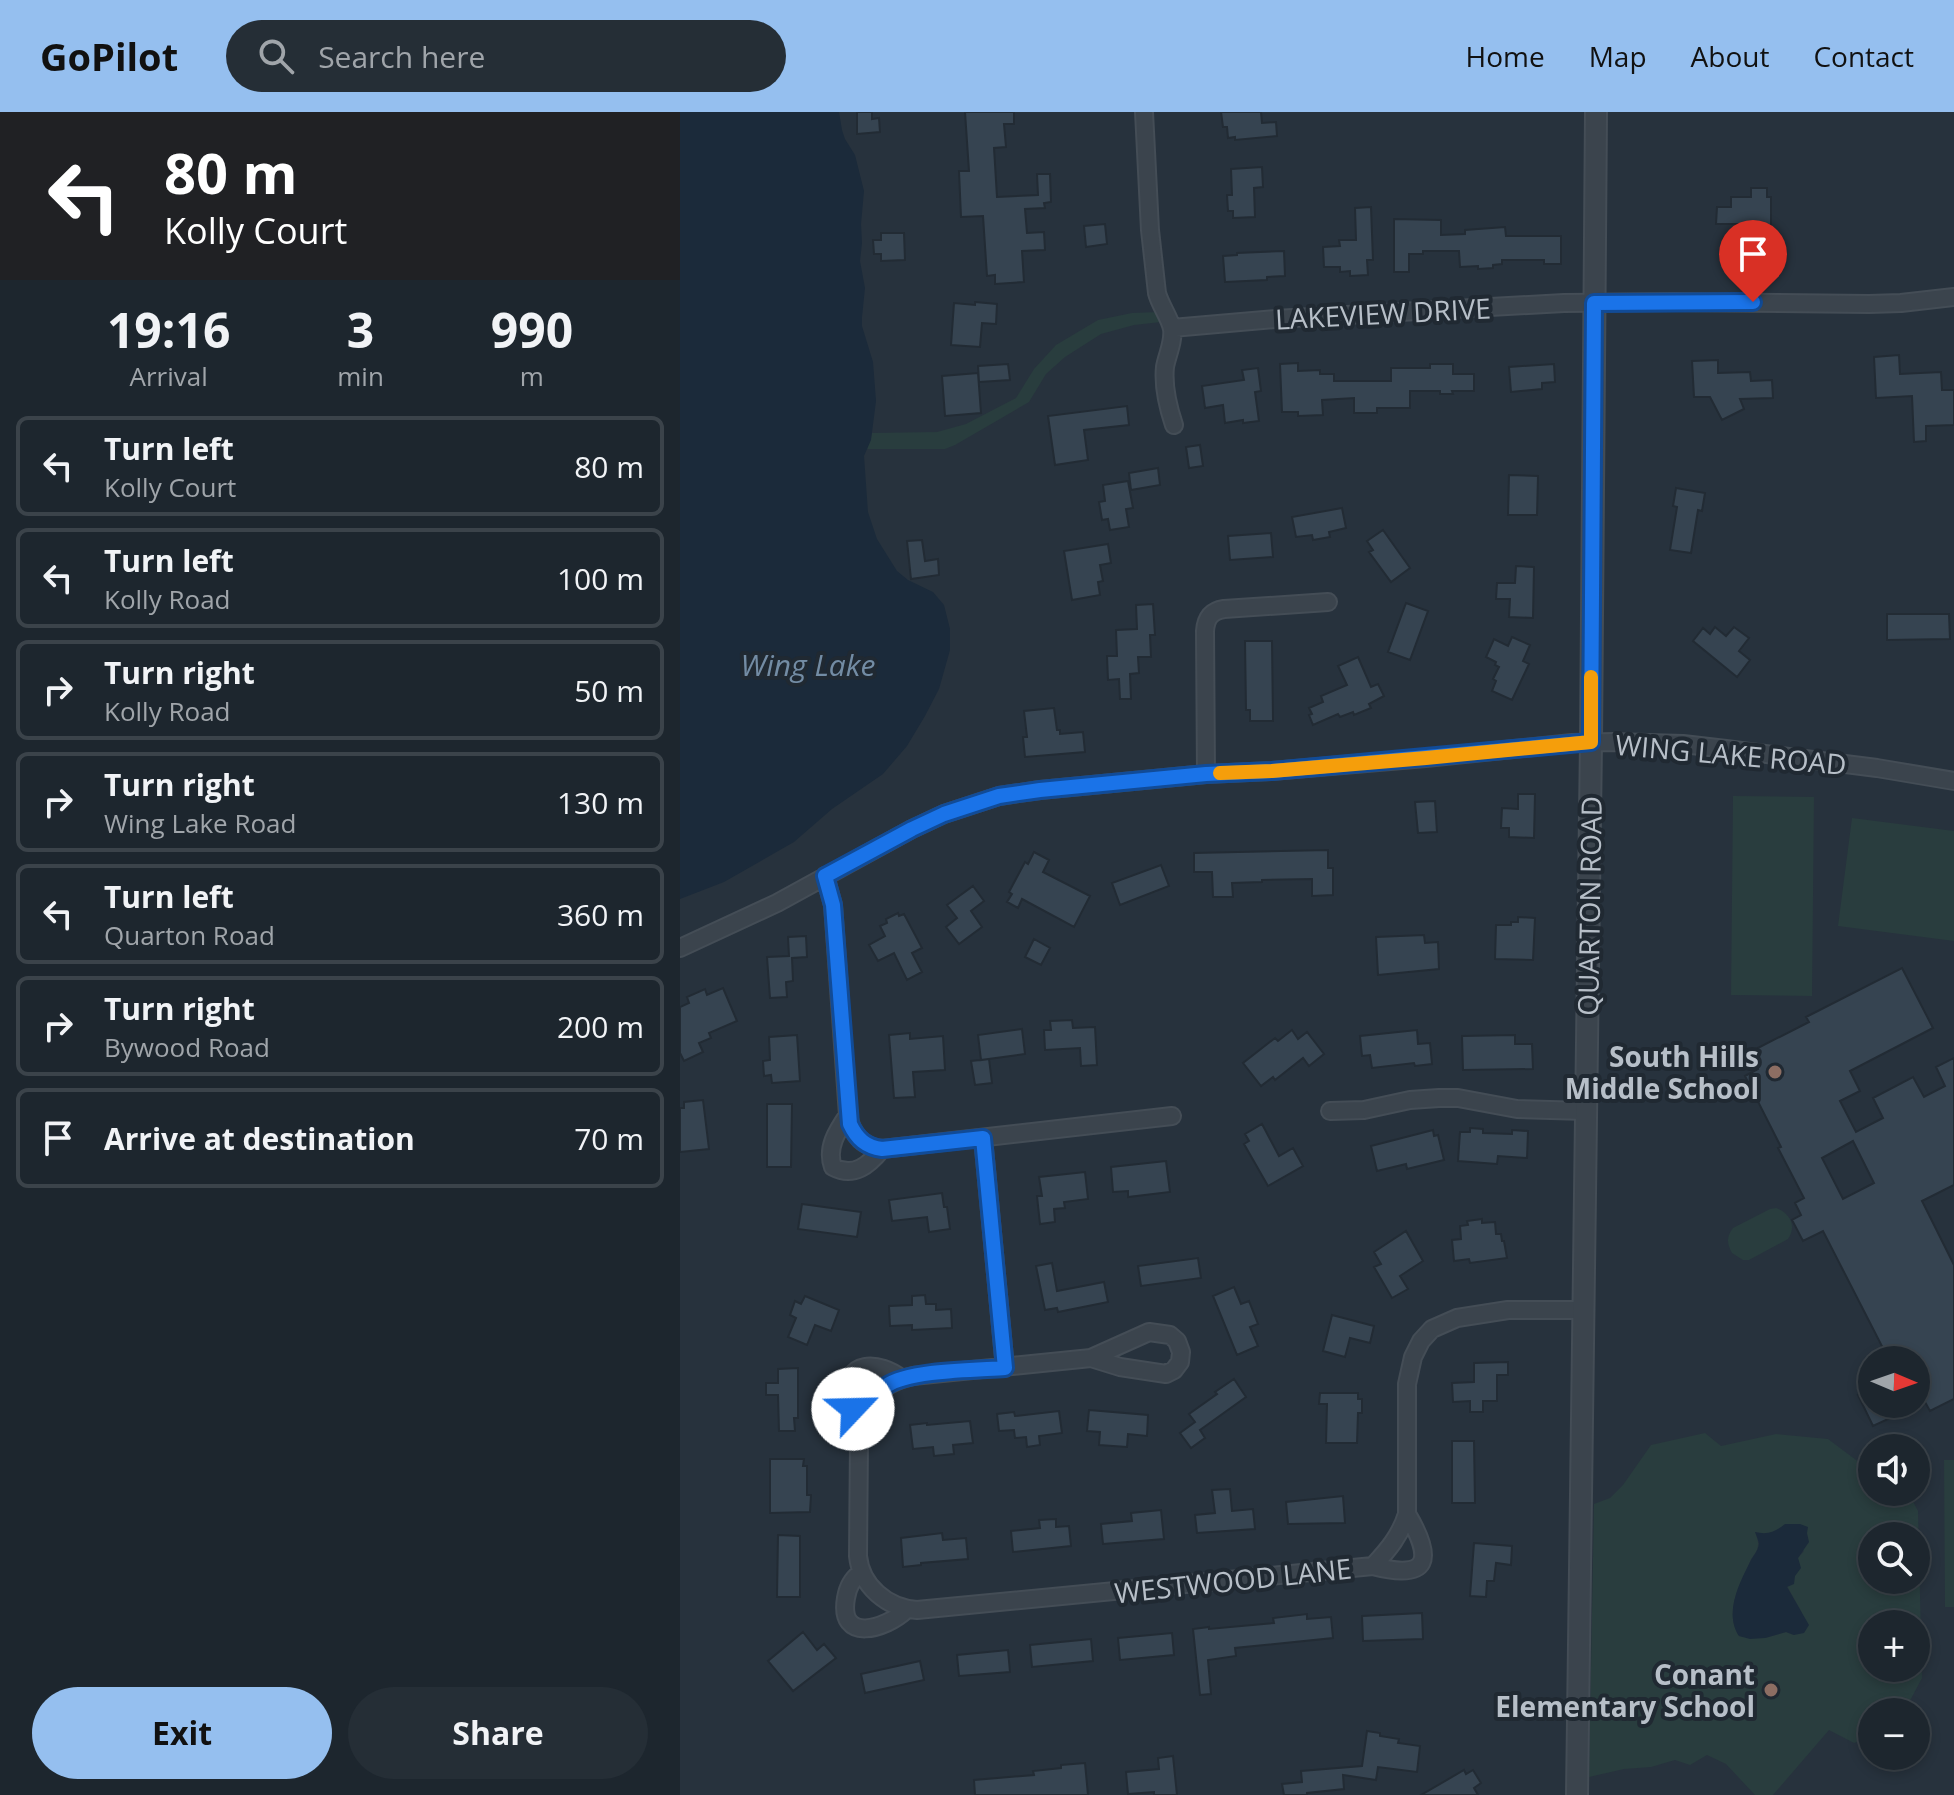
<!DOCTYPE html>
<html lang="en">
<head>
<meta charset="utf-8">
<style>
	:root { --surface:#1d262e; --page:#252e36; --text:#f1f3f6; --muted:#a0a5aa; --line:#3b434a; --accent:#95bfef }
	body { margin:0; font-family:"Open Sans",sans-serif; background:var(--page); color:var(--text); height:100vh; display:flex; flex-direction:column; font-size:30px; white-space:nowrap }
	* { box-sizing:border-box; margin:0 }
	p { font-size:26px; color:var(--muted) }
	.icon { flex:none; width:44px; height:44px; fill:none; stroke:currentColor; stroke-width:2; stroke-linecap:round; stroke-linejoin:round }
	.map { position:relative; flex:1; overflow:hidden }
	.sheet { display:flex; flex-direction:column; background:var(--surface); width:680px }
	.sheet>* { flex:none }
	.hud { background:#202124; color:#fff; overflow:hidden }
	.needle { width:52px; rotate:92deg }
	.buttons { position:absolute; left:1178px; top:1234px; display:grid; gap:16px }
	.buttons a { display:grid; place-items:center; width:72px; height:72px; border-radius:50%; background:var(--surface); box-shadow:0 4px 12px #0003,0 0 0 2px var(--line); font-size:40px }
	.pin { position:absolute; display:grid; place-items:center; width:68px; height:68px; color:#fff; margin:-82px -34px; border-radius:50% 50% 50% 0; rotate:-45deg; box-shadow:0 0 8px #0007 }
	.pin .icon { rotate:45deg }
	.me { position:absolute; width:88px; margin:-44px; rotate:66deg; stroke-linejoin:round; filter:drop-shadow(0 0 6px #0008) }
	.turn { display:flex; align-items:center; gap:28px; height:168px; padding:0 32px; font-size:36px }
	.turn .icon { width:104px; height:104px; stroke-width:2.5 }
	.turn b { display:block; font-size:56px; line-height:68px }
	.eta { display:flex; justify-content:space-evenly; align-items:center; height:136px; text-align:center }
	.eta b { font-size:48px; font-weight:700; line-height:56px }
	.cta { display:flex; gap:16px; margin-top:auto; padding:16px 32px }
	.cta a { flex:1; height:92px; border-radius:48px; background:var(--accent); color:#111; font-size:32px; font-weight:700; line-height:92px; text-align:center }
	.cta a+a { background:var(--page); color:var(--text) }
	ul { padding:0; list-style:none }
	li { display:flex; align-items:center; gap:24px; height:100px; margin:0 16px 12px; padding:0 16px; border:4px solid var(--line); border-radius:12px }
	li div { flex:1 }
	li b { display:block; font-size:30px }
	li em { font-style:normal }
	header { display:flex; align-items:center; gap:48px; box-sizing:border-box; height:112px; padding:0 40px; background:var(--accent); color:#111 }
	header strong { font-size:38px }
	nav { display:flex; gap:44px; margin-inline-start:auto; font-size:28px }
	.search { width:560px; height:72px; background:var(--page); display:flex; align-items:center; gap:20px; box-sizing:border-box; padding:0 28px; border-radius:44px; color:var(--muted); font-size:30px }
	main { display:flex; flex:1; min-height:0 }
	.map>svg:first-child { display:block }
	.green { fill:#293d3e; fill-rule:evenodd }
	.water { fill:#1b2a3a }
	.building { fill:#364451; stroke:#222b34; stroke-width:2; fill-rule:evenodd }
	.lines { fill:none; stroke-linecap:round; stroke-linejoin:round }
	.minor-casing { stroke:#444d56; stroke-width:20 }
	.tertiary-casing { stroke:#444d56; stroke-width:24 }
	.minor { stroke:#3b444d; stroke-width:16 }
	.tertiary { stroke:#3b444d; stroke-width:20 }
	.route-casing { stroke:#114b97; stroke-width:20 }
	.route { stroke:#1a73e8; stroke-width:14 }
	.slow { stroke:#f59e0b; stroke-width:14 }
	.education-dot { fill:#8d6e63; stroke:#202932; stroke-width:3 }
	.labels { text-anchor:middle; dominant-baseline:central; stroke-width:8; stroke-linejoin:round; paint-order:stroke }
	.street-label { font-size:28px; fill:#b7bfc8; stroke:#202932 }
	.poi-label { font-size:28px; font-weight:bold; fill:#b7bfc8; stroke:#202932; text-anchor:end }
	.water-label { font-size:30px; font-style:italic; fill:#738ca4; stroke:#202932 }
</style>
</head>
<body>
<header>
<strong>GoPilot</strong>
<div class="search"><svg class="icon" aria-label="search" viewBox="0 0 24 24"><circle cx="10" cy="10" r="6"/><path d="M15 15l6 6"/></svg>Search here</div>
<nav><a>Home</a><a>Map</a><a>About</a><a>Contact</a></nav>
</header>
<main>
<section class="sheet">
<div class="hud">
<div class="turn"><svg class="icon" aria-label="left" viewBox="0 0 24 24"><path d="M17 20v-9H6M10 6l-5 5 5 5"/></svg><div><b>80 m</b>Kolly Court</div></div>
</div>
<div class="eta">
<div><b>19:16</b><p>Arrival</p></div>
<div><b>3</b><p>min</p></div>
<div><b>990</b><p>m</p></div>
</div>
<ul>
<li><svg class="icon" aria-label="left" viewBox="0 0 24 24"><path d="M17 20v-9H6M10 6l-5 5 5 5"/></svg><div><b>Turn left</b><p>Kolly Court</p></div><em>80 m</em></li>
<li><svg class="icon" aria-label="left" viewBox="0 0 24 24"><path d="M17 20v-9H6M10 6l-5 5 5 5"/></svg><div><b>Turn left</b><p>Kolly Road</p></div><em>100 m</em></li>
<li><svg class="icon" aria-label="right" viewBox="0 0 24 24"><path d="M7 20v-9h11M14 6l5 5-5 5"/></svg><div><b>Turn right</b><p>Kolly Road</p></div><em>50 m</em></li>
<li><svg class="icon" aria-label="right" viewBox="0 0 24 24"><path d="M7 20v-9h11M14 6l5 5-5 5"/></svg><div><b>Turn right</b><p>Wing Lake Road</p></div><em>130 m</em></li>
<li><svg class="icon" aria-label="left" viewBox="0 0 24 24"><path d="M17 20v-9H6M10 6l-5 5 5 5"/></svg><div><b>Turn left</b><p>Quarton Road</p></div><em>360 m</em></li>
<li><svg class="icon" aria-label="right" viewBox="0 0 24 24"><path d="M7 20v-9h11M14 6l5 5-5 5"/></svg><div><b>Turn right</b><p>Bywood Road</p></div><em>200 m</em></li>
<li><svg class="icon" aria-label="arrive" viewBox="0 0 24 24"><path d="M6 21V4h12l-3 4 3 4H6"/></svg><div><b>Arrive at destination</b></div><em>70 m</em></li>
</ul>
<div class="cta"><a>Exit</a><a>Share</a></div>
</section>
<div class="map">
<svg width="1274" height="1683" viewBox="0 0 1274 1683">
	<rect width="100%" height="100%" fill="#27323d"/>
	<path class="green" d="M478 200 481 210 454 213 421 222 385 245 366 262 349 290 275 333 265 337H187L192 321 257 320 286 312 336 286 354 257 376 233 418 208 452 201Z
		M1053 684 1134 685 1132 884 1051 883Z
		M1172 706 1274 719V829L1158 814Z
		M1096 1096C1110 1101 1117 1114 1108 1127L1069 1148H1063L1052 1141C1047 1132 1046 1125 1053 1116L1090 1097Z
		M1025 1321 1041 1334 1096 1322 1148 1327 1192 1360V1380H1228L1238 1399 1242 1566 1224 1600H1192V1625L1174 1631 1149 1618 1093 1683H1075L1046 1652 1027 1643 1010 1653 995 1648 971 1655 944 1657 909 1665 914 1392 930 1386 943 1373 971 1333ZM1075 1420 1084 1422 1095 1420 1124 1439 1118 1446 1120 1456 1107 1474 1122 1501 1114 1523 1106 1520 1085 1526 1059 1524C1044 1501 1059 1473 1070 1450 1072 1444 1078 1440 1078 1433 1079 1431 1076 1422 1075 1420ZM1192 1424H1236V1468H1192ZM1192 1512H1236V1556H1192Z
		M1264 1348H1274V1495H1265Z"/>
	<path class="water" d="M0 0H159L162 18 165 27 175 43 184 79 181 112 182 131 180 149 185 176 182 205V214L193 250 196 289 191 328 184 344 188 400 197 427 217 459 228 468 253 480 264 493 270 517V538L259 577 245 604 227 634 203 662 152 697 114 730 44 770 0 787Z
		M1105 1412H1120L1128 1415 1127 1421 1129 1430 1118 1446 1121 1456 1115 1464 1114 1472 1107 1475 1129 1513 1124 1521 1114 1523 1106 1520 1085 1526 1070 1527 1059 1524C1044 1501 1059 1472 1070 1450 1073 1444 1078 1439 1079 1432 1079 1430 1076 1422 1075 1420 1088 1423 1095 1420 1105 1412Z"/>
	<path class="building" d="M177 0H192V7L199 6 200 20 177 22Z
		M285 0H334V12H324L326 35 314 36 317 85 358 83 357 62H370L371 90 364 91 365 96 345 97 347 121 364 120 365 138 342 139 344 170 315 172V163L307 164 303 104 281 105 279 59H289Z
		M541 0H581L582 11 596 10 597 24 555 28V25L548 26 547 15H543Z
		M582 55 583 75 574 76 575 105 553 106V99H548L547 83H552L551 57Z
		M1071 76H1087V85H1091V118H1069V112H1036L1037 95H1051V85H1071Z
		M691 95 693 148H687L688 163 670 164V159L660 160V155H644L643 135 660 134 659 128H676L675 96Z
		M714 107 761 108V123L785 122V118L825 115 826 124H881V152H864V148H822V152L813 153V156L798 157V154L780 155 779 139H743V142H729V160H714Z
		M425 112 427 132 406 135 404 114Z
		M201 121H224L225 148 201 149V142H194L193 128H201Z
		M604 139 605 164 587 165V168L545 170 543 144 557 143V141Z
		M295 190 317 192 316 212 302 211 300 235 271 233 274 191 295 193Z
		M1219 243 1220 262 1261 260 1262 278H1274V313L1246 314V329L1234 330 1232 284 1196 286 1194 245Z
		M1038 248V261L1070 260 1071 269 1092 268 1093 286 1060 287 1064 297 1042 308 1030 285H1014L1012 249Z
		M618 251V259L640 258V262H654V269H711V256H750V252H773V262H794V279H772L773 282H760V279H730V296H697V301H674V286L642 288 643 303 618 304V300H602L600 252Z
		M328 252 330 268 299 270 298 254Z
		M874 252 875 270 862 271V277L831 280 829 255Z
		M578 256 581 279 575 280 579 309 563 311V308L545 311 543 293 525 296 522 274 564 268 562 258Z
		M298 261 301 301 265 304 262 264Z
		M447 294 449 313 404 318 408 348 375 353 368 304Z
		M520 333 523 354 509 356 506 335Z
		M478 356 480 373 451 378 449 361Z
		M829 363 858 364 857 403H828Z
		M448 369 453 396 446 397 449 415 430 418 428 407 422 408 419 390 425 389 423 373Z
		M996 376 1025 381 1022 399 1018 398 1011 441 990 438 997 395 993 394Z
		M662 396 666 416 649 420 650 425 633 428 632 423 616 425 612 405Z
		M703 418 730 456 711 470 689 440 693 438 687 429Z
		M591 421 593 445 550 448 548 424Z
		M242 428 245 449 258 447 259 463 231 467 227 429Z
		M428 432 431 451 420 453 423 469 418 470 420 483 392 488 384 439Z
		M836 454 854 455 853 506 829 505 830 487H816L817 471H835Z
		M726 491 748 499 730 548 708 540Z
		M473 492 475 523H470L471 545H458L459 561 450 562 451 587H440L439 567 428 568 427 544H437L436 518 457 517 456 493Z
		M1207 502H1269L1270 527 1207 528Z
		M1035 515 1046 524 1054 515 1069 526 1059 539 1070 548 1057 565 1013 529 1023 516 1030 522Z
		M832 525 850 533 843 549 849 552 832 588 812 579 816 569 813 567 819 555 815 553 816 550 806 545 814 527 828 534Z
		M565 529H592L593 609H570V598H566Z
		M678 545 691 575 698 572 704 584 689 592 691 596 674 603 673 600 660 605 658 602 633 613 629 603 632 602 629 596 643 590 641 584 667 573 658 554Z
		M374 596 377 618H380V622L403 620 405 640 345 645 343 625H347L344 599Z
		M838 682H855L854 726 829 725V716H821L822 696 838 697Z
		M755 689 757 720 738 721 735 690Z
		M648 738V756H653V783L632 784V767L582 768V770L552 771 553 785H533L532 760H514V741Z
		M354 740 369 748 363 760 410 784 394 815 342 787 338 796 327 790 332 782 329 780 345 750 348 752Z
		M481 753 489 774 440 793 432 771Z
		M293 774 304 789 291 799 302 815 279 832 266 815 277 806 267 793Z
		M218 801 219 804 224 802 242 836 232 841 242 860 227 868 214 841 198 849 189 833 205 824 200 814 207 811 206 807Z
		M838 805 855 806 853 848 815 847 816 813H831V810H838Z
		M744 823 745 831 758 830 759 857 698 863 696 825Z
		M126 824 127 845 112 846 113 869 106 870 107 885 90 886 87 845 109 844 108 825Z
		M354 827 370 836 361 853 345 845Z
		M1222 856 1253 916 1170 959 1180 979 1160 989 1176 1020 1203 1006 1193 986 1233 965 1244 985 1265 974 1256 955 1274 946V1073L1242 1089 1274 1153V1287L1250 1299 1245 1290 1193 1314 1178 1283 1192 1276V1292H1236V1248H1209L1143 1119 1123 1129 1112 1108 1121 1103 1115 1091 1124 1086 1098 1036 1101 1035 1065 964 1078 957 1070 940 1129 910 1126 905ZM1173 1029 1194 1071 1163 1087 1142 1046Z
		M43 876 57 909 29 921 31 926 19 931 23 940 4 949 0 941V895L9 891 7 885 25 877 27 883Z
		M392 908 393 916 415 915 417 953 401 954 400 936 365 938 364 918H371L370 909Z
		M342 917 345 942 301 948 298 923Z
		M612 918 618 927 627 920 644 942 629 954 623 946 595 968 593 965 581 974 563 951 595 926 598 929Z
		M737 918 738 932 750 931 752 952 735 954 734 951 692 956 690 943 682 944 680 924Z
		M230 921V927L263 924 265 958 233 960 235 985 214 986 209 923Z
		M117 923 120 969 92 971 91 963 84 964 83 949 90 948 89 925Z
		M835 923V932H852L853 957 783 958 782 924Z
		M309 947 312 971 295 973 291 949Z
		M23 988 29 1037 0 1040V996H4V990Z
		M87 992H112L111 1055H87Z
		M582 1012 599 1044 613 1036 623 1054 588 1074 564 1032 569 1029 565 1022Z
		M790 1016 803 1017V1021L832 1022V1018L848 1019 847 1046 818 1044 817 1052 778 1049 780 1020H790Z
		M753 1018 754 1024 758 1023 764 1048 727 1057 726 1052 697 1059 691 1034Z
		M486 1049 490 1080 448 1085V1079L433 1080 431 1055Z
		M405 1060 408 1087 384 1090 385 1096 374 1097 375 1110 360 1112 357 1084H362L359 1065Z
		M262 1081 264 1095H267L270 1117 249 1120 247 1105 212 1109 209 1088Z
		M122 1092 181 1100 177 1125 118 1117Z
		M802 1107V1111L815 1110 816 1122H821L822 1129H824L827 1146 790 1151 789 1147 774 1149 772 1128 781 1127 780 1114 788 1113 787 1109Z
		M726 1119 743 1149 720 1164 728 1177 712 1186 694 1155 701 1152 694 1140Z
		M518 1146 521 1166 461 1174 458 1154Z
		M372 1151 377 1179 424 1170 428 1190 378 1200 377 1196 365 1198 356 1154Z
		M554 1175 561 1192 569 1189 578 1212 570 1215 578 1234 557 1243 533 1184Z
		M245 1183 246 1192H256V1198L271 1197 272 1216 232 1218V1213L210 1214 209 1194 232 1193V1184Z
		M125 1184 159 1198 151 1219 135 1213 127 1233 108 1225 116 1206 110 1203 115 1189 121 1192Z
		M652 1203 694 1214 690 1231 670 1226 665 1245 643 1239Z
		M828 1250V1263H817V1289H803V1300H790V1289L773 1290 772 1271 794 1270V1251Z
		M118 1256V1306H114L115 1319H99L98 1283H86V1271H98V1257Z
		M554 1267 566 1285 520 1318 525 1326 511 1336 500 1321 515 1310 509 1302 537 1282 535 1280Z
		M640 1281H678V1287H682V1301H678L677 1331H646L647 1292H639Z
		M409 1298 468 1303 467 1324 448 1322 447 1335 419 1333 420 1320 407 1319Z
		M379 1299 382 1321 359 1324 360 1333 347 1335 346 1325 335 1326 334 1318 319 1319 317 1302 334 1300 335 1304Z
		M290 1309 293 1331 273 1333 274 1342 254 1344 253 1335 233 1337 230 1313 247 1311V1313Z
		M772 1329H794L795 1391H772Z
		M90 1347H124L123 1354H127V1383H131L130 1400 90 1401Z
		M550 1377 552 1399 573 1397 575 1417 517 1421 515 1403 535 1401 532 1378Z
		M663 1384 665 1411 608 1412 606 1390Z
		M481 1398 484 1427 423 1432 421 1412 452 1409 451 1401Z
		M376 1407V1415L389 1414 391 1434 333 1440 331 1419 360 1416 359 1408Z
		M262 1421 263 1428 286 1426 288 1447 241 1451V1453L223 1455 221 1426Z
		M98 1423 120 1424V1485H97Z
		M794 1431 832 1434 831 1453 816 1451 814 1469H807L806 1485 790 1484Z
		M742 1501 743 1527 683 1529 682 1504Z
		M627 1502V1507L651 1505 653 1526 555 1536 556 1544 528 1548 531 1582 520 1583 513 1517 529 1515V1517L594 1511 593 1506Z
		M123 1520 137 1538 144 1532 156 1546 113 1579 88 1549Z
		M492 1521 494 1543 440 1548 438 1526Z
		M411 1527 413 1549 352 1555 350 1533Z
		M328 1538 330 1560 279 1564 277 1543Z
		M240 1549 244 1568 185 1581 181 1562Z
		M687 1619 700 1621V1624L719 1627 718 1631 740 1634 737 1660 698 1655 696 1668 663 1663 664 1677 627 1681V1683H604L602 1672 622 1670 621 1659 682 1654Z
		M493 1644 497 1683H474V1680L448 1682 446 1660 479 1657 478 1646Z
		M405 1651 408 1683H295L294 1668 354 1663 353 1659 381 1656V1653Z
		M784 1658 786 1662 793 1658 801 1671 794 1676 798 1683H741Z"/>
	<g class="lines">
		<g class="minor-casing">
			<path id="minor" d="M464 0 470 118 477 181C480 193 490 206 492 217 494 230 487 243 485 255 483 274 488 295 494 313
				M492 216 595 207 884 191 995 190 1189 192 1221 191 1274 185
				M526 662 525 519C526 506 531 499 544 497L648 490
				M145 764 153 793 168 1003C172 1022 182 1035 202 1037L492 1004
				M0 836 97 791 232 717 264 702 319 684 360 678 526 662 592 659 746 646 892 631 933 630 1003 632 1046 637 1197 656 1274 669
				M650 999 684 998 730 988 759 986H778L837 997 906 999
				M168 1003C157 1019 146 1036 153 1055 174 1066 189 1053 202 1037
				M303 1026 325 1256
				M411 1246 469 1220 490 1223 497 1229 501 1240 500 1250 494 1258 486 1262 440 1255 411 1246 233 1264C197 1272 182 1293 179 1329L178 1444C181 1474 207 1496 237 1498L693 1454C708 1438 720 1424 727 1402V1272L733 1245 741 1229 752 1217 777 1206 828 1198H903
				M181 1310C177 1303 172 1295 170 1286 162 1247 200 1249 222 1267
				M693 1454C750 1469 754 1447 727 1402
				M181 1460C172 1468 168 1474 166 1486 158 1532 206 1517 226 1498"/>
		</g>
		<g class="tertiary-casing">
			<path id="tertiary" d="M897 1683 911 630 916 0"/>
		</g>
		<use href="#minor" class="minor"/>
		<use href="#tertiary" class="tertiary"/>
	</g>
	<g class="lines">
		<g class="route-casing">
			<path id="route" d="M173 1297 181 1310C186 1296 193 1283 206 1274 229 1258 295 1258 325 1256L303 1026 202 1037C186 1035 177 1027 170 1012L153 793 145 764 232 717 264 702 319 684 360 678 526 662 592 659 911 630 914 191 1073 190"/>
		</g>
		<use href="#route" class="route"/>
		<path class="slow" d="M540 661 592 659 746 646 911 630V565"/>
	</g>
	<g class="education-dot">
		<circle cx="1095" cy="960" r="8"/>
		<circle cx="1091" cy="1578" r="8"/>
	</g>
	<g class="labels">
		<g class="street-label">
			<text transform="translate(703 201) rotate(-3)">LAKEVIEW DRIVE</text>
			<text transform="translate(1051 642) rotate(5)">WING LAKE ROAD</text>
			<text transform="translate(909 794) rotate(-89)">QUARTON ROAD</text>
			<text transform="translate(553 1468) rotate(-6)">WESTWOOD LANE</text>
		</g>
		<g class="poi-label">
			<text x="1079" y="944">South Hills<tspan x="1079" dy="32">Middle School</tspan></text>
			<text x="1075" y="1562">Conant<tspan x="1075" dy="32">Elementary School</tspan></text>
		</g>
		<g class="water-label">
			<text x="128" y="552">Wing Lake</text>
		</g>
	</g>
</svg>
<div class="buttons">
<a><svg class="needle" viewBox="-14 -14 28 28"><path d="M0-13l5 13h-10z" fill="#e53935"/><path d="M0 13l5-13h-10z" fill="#a0a5aa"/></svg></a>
<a><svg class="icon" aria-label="sound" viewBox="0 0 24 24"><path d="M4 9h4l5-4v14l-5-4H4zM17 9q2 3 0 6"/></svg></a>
<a><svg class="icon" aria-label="search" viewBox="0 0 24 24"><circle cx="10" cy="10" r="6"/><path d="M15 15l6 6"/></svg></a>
<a>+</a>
<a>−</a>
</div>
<div class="pin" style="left:1073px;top:190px;background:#d93025"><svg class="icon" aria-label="arrive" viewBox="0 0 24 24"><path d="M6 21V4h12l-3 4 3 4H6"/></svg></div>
<svg class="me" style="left:173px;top:1297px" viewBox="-20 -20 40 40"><circle r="19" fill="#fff"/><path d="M0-13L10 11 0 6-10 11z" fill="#1a73e8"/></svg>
</div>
</main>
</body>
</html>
